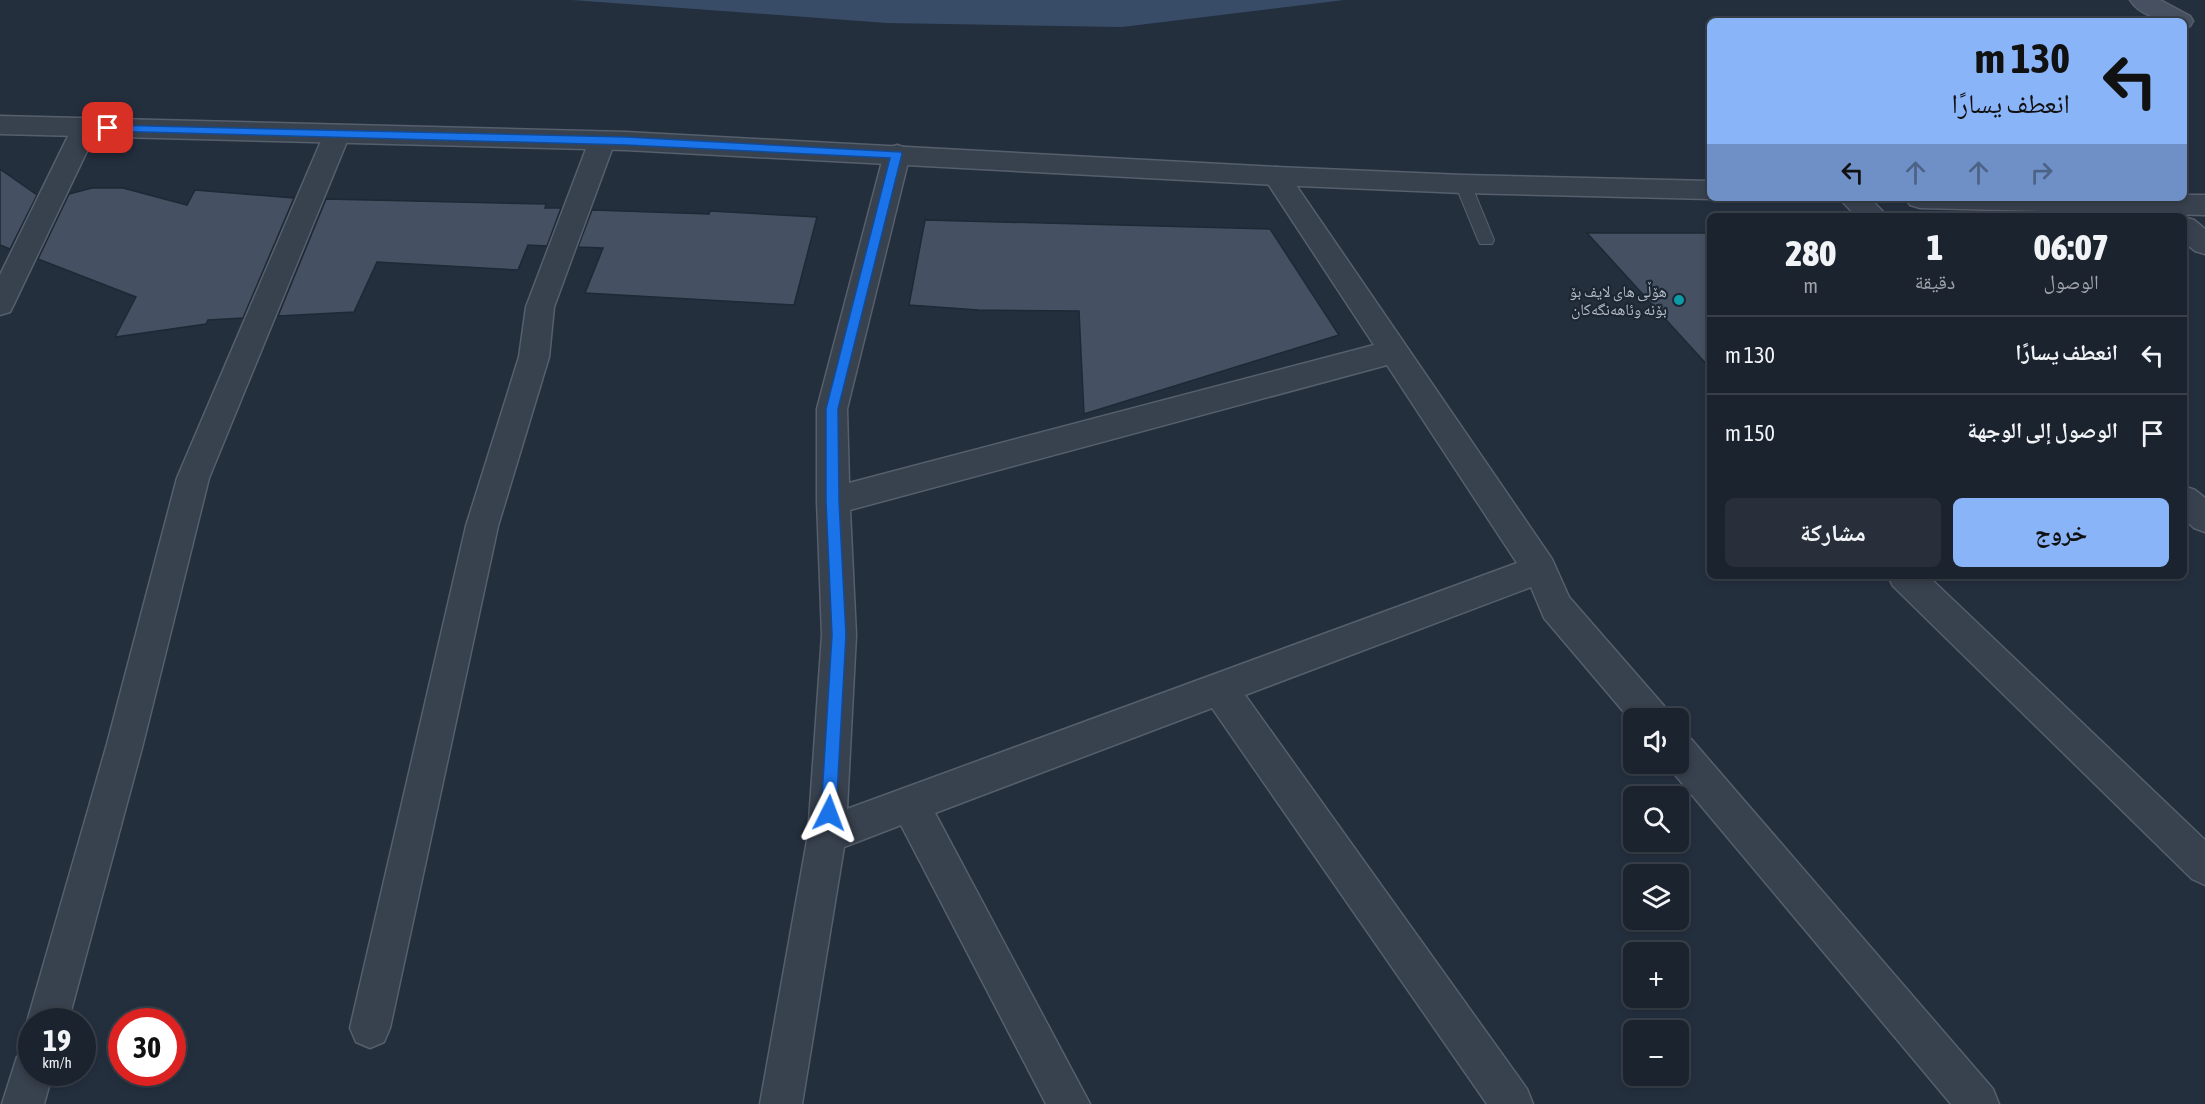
<!DOCTYPE html>
<html lang="ar">
<head>
<meta charset="utf-8">
<style>
	:root { --surface:#1b232e; --page:#282f3a; --text:#f1f3f6; --muted:#a0a4aa; --line:#39404a; --accent:#8ab4f8 }
	body { margin:0; font-family:"Asap Condensed","Noto Naskh Arabic",sans-serif; background:var(--page); color:var(--text); direction:rtl; height:100vh; display:flex; flex-direction:column; font-size:22px; white-space:nowrap }
	* { box-sizing:border-box; margin:0 }
	p { font-size:20px; color:var(--muted) }
	.icon { flex:none; width:33px; height:33px; fill:none; stroke:currentColor; stroke-width:2; stroke-linecap:round; stroke-linejoin:round }
	.map { position:relative; flex:1; overflow:hidden; direction:ltr }
	.side { position:absolute; left:1707px; top:213px; width:480px; height:366px; display:flex; flex-direction:column; background:var(--surface); border-radius:9px; box-shadow:0 3px 9px #0003,0 0 0 2px var(--line); direction:rtl }
	.side>* { flex:none }
	.banner { position:absolute; left:1707px; top:18px; width:480px; height:183px; border-radius:9px; box-shadow:0 3px 9px #0003,0 0 0 2px var(--line); direction:rtl; background:#8ab4f8; color:#111; overflow:hidden }
	.tools { position:absolute; left:1623px; top:708px; display:grid; gap:12px }
	.tools a { display:grid; place-items:center; width:66px; height:66px; border-radius:9px; background:var(--surface); box-shadow:0 3px 9px #0003,0 0 0 2px var(--line); font-size:30px }
	.speed { position:absolute; left:18px; top:1008px; display:flex; gap:12px; font-size:30px; font-weight:700; text-align:center }
	.speed>* { display:grid; place-content:center; width:78px; height:78px; border-radius:50%; background:var(--surface); box-shadow:0 3px 9px #0003,0 0 0 2px var(--line); line-height:1 }
	.speed small { font-size:15px; font-weight:400 }
	.speed .limit { border:9px solid #d22; background:#fff; color:#111 }
	.pin { position:absolute; display:grid; place-items:center; width:51px; height:51px; color:#fff; margin:-26px; border-radius:12px; box-shadow:0 3px 9px #0006 }
	.me { position:absolute; width:66px; margin:-33px; rotate:3deg; stroke-linejoin:round; filter:drop-shadow(0 0 4px #0008) }
	.turn { display:flex; align-items:center; gap:21px; height:126px; padding:0 18px; font-size:27px }
	.turn .icon { width:78px; height:78px; stroke-width:2.5 }
	.turn b { display:block; font-size:42px; line-height:51px }
	.lanes { display:flex; align-items:center; height:57px; padding:0 18px; background:#0003; justify-content:center; gap:30px; direction:ltr }
	.lanes .off { opacity:.35 }
	.eta { display:flex; justify-content:space-evenly; align-items:center; height:102px; text-align:center }
	.eta b { font-size:36px; font-weight:800; line-height:42px }
	.button { display:flex; gap:12px; margin-top:auto; padding:12px 18px }
	.button a { flex:1; height:69px; border-radius:9px; background:var(--accent); color:#111; font-size:24px; font-weight:800; line-height:69px; text-align:center }
	.button a+a { background:var(--page); color:var(--text) }
	ul { padding:0; list-style:none }
	li { display:flex; align-items:center; gap:18px; height:78px; padding:0 18px; border-top:2px solid var(--line) }
	li div { flex:1 }
	li b { display:block; font-size:22px }
	li em { font-style:normal }
	.map>svg:first-child { display:block }
	.water { fill:#394c67 }
	.building { fill:#455162; stroke:#1f2835; stroke-width:1.5 }
	.lines { fill:none; stroke-linecap:round; stroke-linejoin:round }
	.service-casing { stroke:#565f6c; stroke-width:2 }
	.minor-casing { stroke:#565f6c; stroke-width:3 }
	.tertiary-casing { stroke:#565f6c; stroke-width:3 }
	.secondary-casing { stroke:#565f6c; stroke-width:3 }
	.service { fill:#38414e; fill-rule:evenodd }
	.minor { fill:#38414e; fill-rule:evenodd }
	.tertiary { fill:#38414e; fill-rule:evenodd }
	.secondary { fill:#465061; fill-rule:evenodd }
	.route { fill:#1a73e8; stroke:#114b97; stroke-width:1.5 }
	.culture-dot { fill:#0f9aa8; stroke:#1d2633; stroke-width:2 }
	.labels { text-anchor:middle; dominant-baseline:central; stroke-width:4.5; stroke-linejoin:round; paint-order:stroke }
	.poi-label { font-size:16px; fill:#b4bcc9; stroke:#1d2633; text-anchor:end }
</style>
</head>
<body>
<div class="map">
<svg width="2205" height="1104" viewBox="0 0 2205 1104">
	<rect width="100%" height="100%" fill="#242f3e"/>
	<path class="water" d="M572 0H1344L1122 27 887 23Z"/>
	<path class="building" d="M0 169 37 195 10 249 0 245Z
		M92 188H123L187 205 195 190 294 198 243 318 208 320 206 324 115 337 136 297 38 259 69 194Z
		M326 199 546 204 545 208H561L547 246 528 245 518 270 377 262 354 312 278 316Z
		M592 210 709 214 710 211 817 217 794 305 585 293 603 248 578 247Z
		M925 220 1270 229 1339 335 1084 414 1079 311 978 310 909 305Z
		M1587 233H1710V368Z"/>
	<g class="lines">
		<g class="service-casing">
			<path id="service" d="M1463 178 1469 180 1471 184 1494 240 1492 244H1480L1478 240 1455 184 1457 180Z"/>
		</g>
		<g class="minor-casing">
			<path id="minor" d="M85 119 94 122 98 128 14 304 10 312 0 315V275L72 128 76 122Z
				M337 125 346 128 350 134 209 478 143 744 68 1022H32V1034L27 1022 107 744 177 478 324 134 328 128Z
				M602 132 611 135 615 141 554 307 549 357 498 526 390 1028 384 1042 370 1048 356 1042 350 1028 466 526 519 357 526 307 589 141 593 135Z
				M897 145 906 148 910 154 847 409 849 483 1374 345 1263 176 1267 169 1276 167 1285 169 1552 559 1569 597 1664 706 1669 718H1634V724L1544 618 1531 587 1245 695 1527 1089 1533 1104H1487L1212 708 935 813 1090 1104H1046L901 825 844 847 802 1104H760L808 835 822 635 817 501V409L884 154 888 148ZM1387 365 1517 563 847 809 856 635 850 510Z
				M1839 198H1870L1887 216H1856Z
				M2184 217 2194 220 2205 229V254L2195 251 2184 242Z
				M2184 486 2195 490 2205 498V532L2194 528 2184 519Z
				M1888 576H1928L2205 840V885L2192 879 1893 586Z
				M1678 734 1691 739 1993 1089 1999 1104H1951L1666 764H1678Z
				M32 1051V1072H53L44 1104H2L17 1057Z"/>
		</g>
		<g class="tertiary-casing">
			<path id="tertiary" d="M0 116 626 132 1276 167 1463 175 1710 181V198H1715L1710 199 1463 193 1276 185 626 150 0 134Z
				M2184 195H2205V215L1920 208 1910 205 1906 198H2184Z"/>
		</g>
		<g class="secondary-casing">
			<path id="secondary" d="M2130 0H2160L2190 16 2193 21 2190 26 2184 28V21C2165 21 2141 17 2130 0Z"/>
		</g>
		<use href="#service" class="service"/>
		<use href="#minor" class="minor"/>
		<use href="#tertiary" class="tertiary"/>
		<use href="#secondary" class="secondary"/>
	</g>
	<path class="route" d="M108 125 626 137 901 152 902 154 838 409 839 501 846 635 836 813 834 818 829 821 823 818 821 813 832 635 826 501V409L890 158 626 145 104 131 102 128Z"/>
	<circle class="culture-dot" cx="1679" cy="300" r="6"/>
	<g class="labels">
		<g class="poi-label">
			<text x="1667" y="291">هۆڵی های لایف بۆ<tspan x="1667" dy="18">بۆنە وئاهەنگەکان</tspan></text>
		</g>
	</g>
</svg>
<div class="tools">
<a><svg class="icon" aria-label="sound" viewBox="0 0 24 24"><path d="M4 9h4l5-4v14l-5-4H4zM17 9q2 3 0 6"/></svg></a>
<a><svg class="icon" aria-label="search" viewBox="0 0 24 24"><circle cx="10" cy="10" r="6"/><path d="M15 15l6 6"/></svg></a>
<a><svg class="icon" aria-label="layers" viewBox="0 0 24 24"><path d="M12 4l9 5-9 5-9-5zM3 14l9 5 9-5"/></svg></a>
<a>+</a>
<a>−</a>
</div>
<div class="speed"><div>19<small>km/h</small></div><div class="limit">30</div></div>
<div class="pin" style="left:108px;top:128px;background:#d93025"><svg class="icon" aria-label="arrive" viewBox="0 0 24 24"><path d="M6 21V4h12l-3 4 3 4H6"/></svg></div>
<svg class="me" style="left:829px;top:813px" viewBox="-20 -20 40 40"><path d="M0-17L14 15 0 8-14 15z" fill="#1a73e8" stroke="#fff" stroke-width="4"/></svg>
<div class="banner">
<div class="turn"><svg class="icon" aria-label="left" viewBox="0 0 24 24"><path d="M17 20v-9H6M10 6l-5 5 5 5"/></svg><div><b>130 m</b>انعطف يسارًا</div></div>
<div class="lanes"><svg class="icon" aria-label="left" viewBox="0 0 24 24"><path d="M17 20v-9H6M10 6l-5 5 5 5"/></svg><svg class="icon off" aria-label="ahead" viewBox="0 0 24 24"><path d="M12 20V5M6 11l6-6 6 6"/></svg><svg class="icon off" aria-label="ahead" viewBox="0 0 24 24"><path d="M12 20V5M6 11l6-6 6 6"/></svg><svg class="icon off" aria-label="right" viewBox="0 0 24 24"><path d="M7 20v-9h11M14 6l5 5-5 5"/></svg></div>
</div>
<section class="side">
<div class="eta">
<div><b>06:07</b><p>الوصول</p></div>
<div><b>1</b><p>دقيقة</p></div>
<div><b>280</b><p>m</p></div>
</div>
<ul>
<li><svg class="icon" aria-label="left" viewBox="0 0 24 24"><path d="M17 20v-9H6M10 6l-5 5 5 5"/></svg><div><b>انعطف يسارًا</b></div><em>130 m</em></li>
<li><svg class="icon" aria-label="arrive" viewBox="0 0 24 24"><path d="M6 21V4h12l-3 4 3 4H6"/></svg><div><b>الوصول إلى الوجهة</b></div><em>150 m</em></li>
</ul>
<div class="button"><a>خروج</a><a>مشاركة</a></div>
</section>
</div>
</body>
</html>
